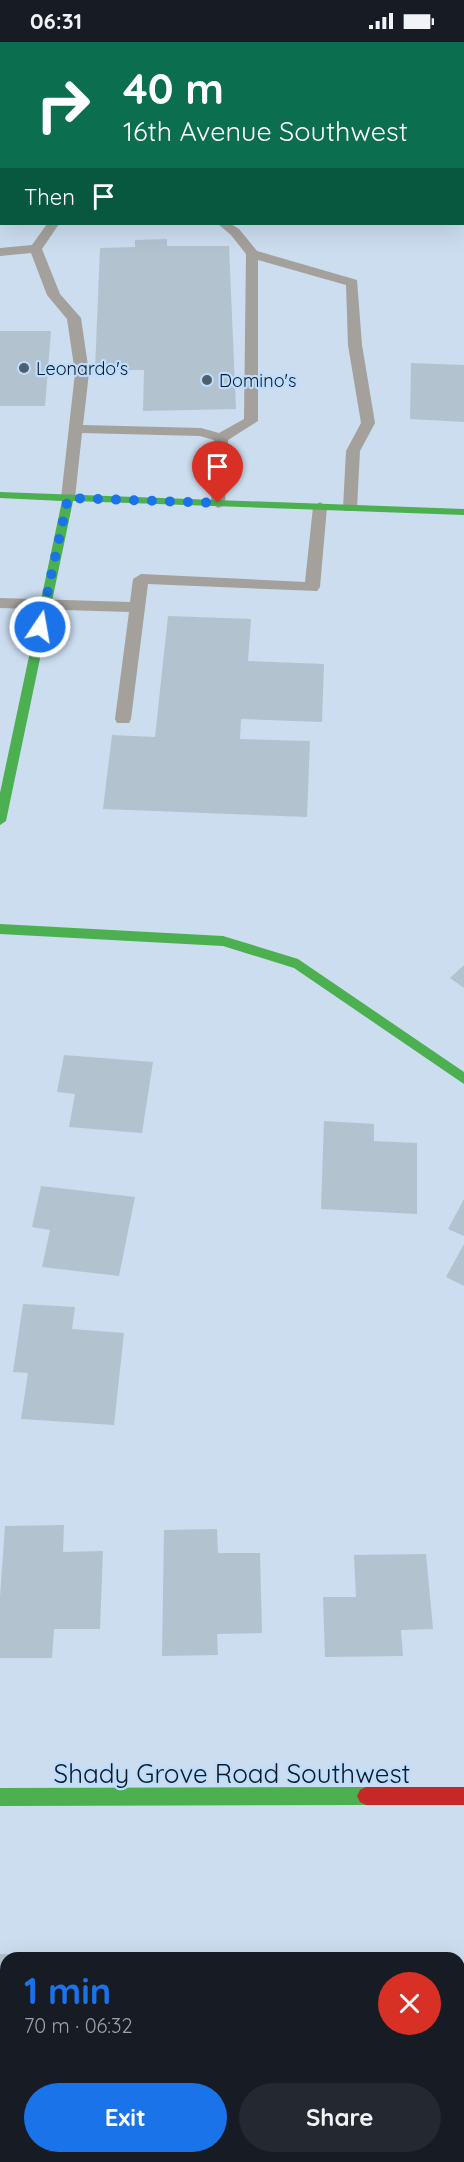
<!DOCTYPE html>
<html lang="en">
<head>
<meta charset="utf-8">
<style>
	:root { --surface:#171b24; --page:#242831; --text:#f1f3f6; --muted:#9ea1a6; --accent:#1a73e8 }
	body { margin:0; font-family:Quicksand,sans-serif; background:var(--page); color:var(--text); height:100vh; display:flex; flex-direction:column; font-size:22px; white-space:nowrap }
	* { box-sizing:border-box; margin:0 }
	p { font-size:20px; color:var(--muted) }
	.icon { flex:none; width:33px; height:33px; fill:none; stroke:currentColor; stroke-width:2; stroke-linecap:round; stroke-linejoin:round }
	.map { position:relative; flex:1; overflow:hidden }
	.panel { position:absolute; left:0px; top:1910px; width:465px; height:212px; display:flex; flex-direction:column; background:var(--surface); border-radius:18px 18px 0 0; box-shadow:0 6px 24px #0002 }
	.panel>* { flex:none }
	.hud { position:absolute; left:0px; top:0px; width:465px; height:183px; box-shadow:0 6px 24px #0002; background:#0b6e4f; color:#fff; overflow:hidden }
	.pin { position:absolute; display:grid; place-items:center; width:51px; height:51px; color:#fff; margin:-62px -26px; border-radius:50% 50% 50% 0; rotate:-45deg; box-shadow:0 0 6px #0007 }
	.pin .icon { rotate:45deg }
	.me { position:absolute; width:66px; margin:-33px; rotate:12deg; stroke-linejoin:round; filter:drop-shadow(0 0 4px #0008) }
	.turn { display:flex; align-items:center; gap:21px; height:126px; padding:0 24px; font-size:27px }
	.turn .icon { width:78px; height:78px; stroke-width:2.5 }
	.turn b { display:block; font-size:42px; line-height:51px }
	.then { display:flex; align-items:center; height:57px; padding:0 24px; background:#0003; gap:12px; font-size:22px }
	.round { display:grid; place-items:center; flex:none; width:63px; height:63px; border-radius:32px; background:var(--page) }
	.summary { display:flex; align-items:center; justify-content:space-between; height:102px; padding:0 24px }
	h1 { font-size:36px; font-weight:700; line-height:45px; color:var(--accent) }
	.cta { display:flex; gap:12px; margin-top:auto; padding:12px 24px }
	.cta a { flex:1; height:69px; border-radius:36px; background:var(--accent); color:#fff; font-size:24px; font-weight:700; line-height:69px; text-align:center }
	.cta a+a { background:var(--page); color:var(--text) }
	.status { display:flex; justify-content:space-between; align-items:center; height:42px; padding:0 30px; background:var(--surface); direction:ltr }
	.status svg { height:16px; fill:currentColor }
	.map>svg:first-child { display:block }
	.building { fill:#b2c3cf }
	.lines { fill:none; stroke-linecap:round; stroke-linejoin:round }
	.lane { fill:#a4a09b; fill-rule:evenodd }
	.street { fill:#a4a09b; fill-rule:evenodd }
	.fast { fill:#4caf50; fill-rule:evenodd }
	.jam { fill:#c62828; fill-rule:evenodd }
	.route { stroke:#1a73e8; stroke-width:10; stroke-dasharray:0 18 }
	.poi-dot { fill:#505e6c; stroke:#bcddfe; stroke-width:2 }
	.labels { text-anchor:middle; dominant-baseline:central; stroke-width:4.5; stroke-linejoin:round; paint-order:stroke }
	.far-poi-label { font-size:18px; fill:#0d1925; stroke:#bcddfe; text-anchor:start }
	.near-street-label { font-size:26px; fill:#0d1925; stroke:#bcddfe }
</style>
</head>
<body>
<div class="status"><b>06:31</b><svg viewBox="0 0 49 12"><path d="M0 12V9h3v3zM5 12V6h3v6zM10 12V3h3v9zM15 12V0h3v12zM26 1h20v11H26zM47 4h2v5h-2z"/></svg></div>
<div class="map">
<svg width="464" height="2120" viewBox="0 0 464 2120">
	<rect width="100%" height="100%" fill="#cbddef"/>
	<path class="building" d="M167 197V204H229L236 367 143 369 144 328H95L100 206 135 205V198Z
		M0 289H51L45 364H0Z
		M411 321 464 323V380L410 377Z
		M168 574 251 577 248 619 324 622 322 680 241 677 240 697 310 699 307 775 103 767 112 693 155 695Z
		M464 923V946L450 936Z
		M64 1013 153 1020 142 1091 69 1085 75 1052 57 1050Z
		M324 1079 374 1082V1099L417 1101V1172L321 1167Z
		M41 1144 135 1155 119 1234 42 1225 50 1188 32 1185Z
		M464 1157V1194L448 1187Z
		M464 1202V1244L446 1235Z
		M23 1262 75 1265 72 1287 124 1291 114 1383 21 1377 28 1331 13 1330Z
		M64 1483 63 1510 103 1509 100 1587H54L52 1616H0V1555L5 1484Z
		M217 1487 218 1511H260L262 1591 217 1592 218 1613 162 1614 164 1488Z
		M426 1512 433 1587 401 1588 403 1614 325 1615 323 1555H356L354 1513Z
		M0 1912 39 1913V1916H6V2092H0Z
		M177 1913H235V1916H176Z
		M459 1953H464V2057H459Z"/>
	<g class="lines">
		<path class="lane" d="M0 79H2V87H0Z
			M47 182H59L42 207 60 252 81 276 89 331 83 383 201 386 219 391 244 377 246 212 231 193 218 182H231L239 187 257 209 357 238 362 303 375 381 360 409 357 466 355 469H345L343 466 346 409 361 381 348 303 346 243 258 218V379L228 398 225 461 223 464 218 466 211 461 214 398 200 394 82 391 75 456 73 459H63L61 456 75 331 67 277 47 253 31 211 0 214V206L32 203Z
			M320 460 327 465 320 545 317 549 148 542 131 677 129 681H117L115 677 129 570 0 566V556L130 560 133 537 141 532 305 540 313 465Z"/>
		<path class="street" d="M444 0H464V6V2Z"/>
		<path class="fast" d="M0 450 464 467V473L73 459 6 779 0 783V751L62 459 0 456Z
			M0 882 223 894 298 917 464 1030V1042L294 926 223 904 0 892Z
			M366 1745 372 1748 375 1754 372 1760 366 1763 0 1764V1746Z"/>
		<path class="jam" d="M366 1745H464V1763H366L360 1760 357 1754 360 1748Z"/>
	</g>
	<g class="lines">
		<path class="route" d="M40 585 68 456 218 461"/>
	</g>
	<g class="poi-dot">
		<circle cx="24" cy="326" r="6"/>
		<circle cx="207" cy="338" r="6"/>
	</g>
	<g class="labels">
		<g class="far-poi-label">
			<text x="36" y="326">Leonardo's</text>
			<text x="219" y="338">Domino's</text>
		</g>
		<g class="near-street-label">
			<text x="232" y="1731">Shady Grove Road Southwest</text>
		</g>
	</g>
</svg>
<div class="pin" style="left:218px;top:461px;background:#d93025"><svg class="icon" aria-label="arrive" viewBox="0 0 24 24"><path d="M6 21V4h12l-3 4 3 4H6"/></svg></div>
<svg class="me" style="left:40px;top:585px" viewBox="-20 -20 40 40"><circle r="17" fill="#1a73e8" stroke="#fff" stroke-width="3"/><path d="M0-11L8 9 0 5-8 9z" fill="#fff"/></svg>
<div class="hud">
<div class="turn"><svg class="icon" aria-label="right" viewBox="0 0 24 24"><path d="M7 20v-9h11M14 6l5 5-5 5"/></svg><div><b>40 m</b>16th Avenue Southwest</div></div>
<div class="then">Then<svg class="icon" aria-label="arrive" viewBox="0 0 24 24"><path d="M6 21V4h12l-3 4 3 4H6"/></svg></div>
</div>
<section class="panel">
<div class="summary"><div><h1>1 min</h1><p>70 m · 06:32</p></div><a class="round" style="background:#d93025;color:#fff"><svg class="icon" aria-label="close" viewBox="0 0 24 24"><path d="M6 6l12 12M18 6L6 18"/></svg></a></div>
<div class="cta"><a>Exit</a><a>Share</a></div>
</section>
</div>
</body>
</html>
